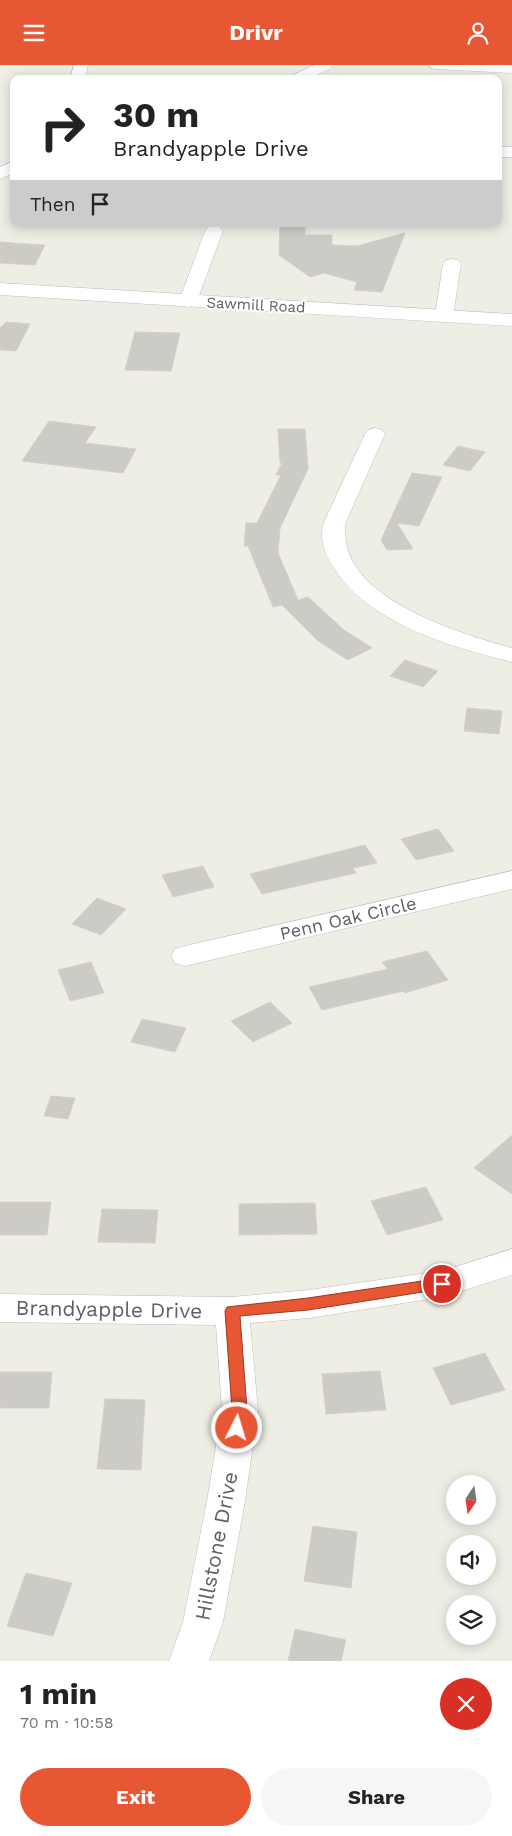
<!DOCTYPE html>
<html lang="en">
<head>
<meta charset="utf-8">
<style>
	:root { --surface:#fff; --page:#f6f6f6; --text:#222; --muted:#767676; --accent:#e75733 }
	body { margin:0; font-family:"Work Sans",sans-serif; background:var(--page); color:var(--text); height:100vh; display:flex; flex-direction:column; font-size:19px; white-space:nowrap }
	* { box-sizing:border-box; margin:0 }
	p { font-size:16px; color:var(--muted) }
	.icon { flex:none; width:28px; height:28px; fill:none; stroke:currentColor; stroke-width:2; stroke-linecap:round; stroke-linejoin:round }
	.map { position:relative; height:1596px; overflow:hidden }
	.details { display:flex; flex-direction:column; background:var(--surface); flex:1 }
	.details>* { flex:none }
	.top-card { position:absolute; left:10px; top:10px; width:492px; height:152px; border-radius:10px; box-shadow:0 2px 12px #0003; background:#fff; color:var(--text); overflow:hidden }
	.needle { width:32px; rotate:193deg }
	.fabs { position:absolute; left:446px; top:1410px; display:grid; gap:10px }
	.fabs a { display:grid; place-items:center; width:50px; height:50px; border-radius:50%; background:var(--surface); box-shadow:0 2px 12px #0003; font-size:25px }
	.pin { position:absolute; display:grid; place-items:center; width:42px; height:42px; color:#fff; margin:-21px; border:2px solid #fff; border-radius:50%; box-shadow:0 1px 5px #0007 }
	.me { position:absolute; width:55px; margin:-28px; rotate:5deg; stroke-linejoin:round; filter:drop-shadow(0 0 4px #0008) }
	.turn { display:flex; align-items:center; gap:18px; height:105px; padding:0 20px; font-size:22px }
	.turn .icon { width:65px; height:65px; stroke-width:2.5 }
	.turn b { display:block; font-size:35px; line-height:42px }
	.then { display:flex; align-items:center; height:48px; padding:0 20px; background:#0003; gap:10px; font-size:19px }
	.round { display:grid; place-items:center; flex:none; width:52px; height:52px; border-radius:26px; background:var(--page) }
	.head { display:flex; align-items:center; justify-content:space-between; height:85px; padding:0 20px }
	h1 { font-size:30px; font-weight:700; line-height:38px }
	.cta { display:flex; gap:10px; margin-top:auto; padding:10px 20px }
	.cta a { flex:1; height:58px; border-radius:30px; background:var(--accent); color:#fff; font-size:20px; font-weight:700; line-height:58px; text-align:center }
	.cta a+a { background:var(--page); color:var(--text) }
	header { display:flex; justify-content:space-between; align-items:center; height:65px; padding:0 20px; background:var(--accent); color:#fff; font-size:22px; font-weight:700 }
	.map>svg:first-child { display:block }
	.building { fill:#cccbc5; stroke:#d4d1c4 }
	.lines { fill:none; stroke-linecap:round; stroke-linejoin:round }
	.street-casing { stroke:#babcc1; stroke-width:1 }
	.secondary-casing { stroke:#bbbdc3; stroke-width:1 }
	.street { fill:#fff; fill-rule:evenodd }
	.secondary { fill:#fff; fill-rule:evenodd }
	.route { fill:#e75733; stroke:#963921 }
	.labels { text-anchor:middle; dominant-baseline:central; stroke-width:4; stroke-linejoin:round; paint-order:stroke }
	.far-street-label { font-size:15px; fill:#5d6066; stroke:#fff }
	.street-label { font-size:18px; fill:#5d6066; stroke:#fff }
	.near-street-label { font-size:21px; fill:#5d6066; stroke:#fff }
</style>
</head>
<body>
<header><svg class="icon" aria-label="menu" viewBox="0 0 24 24"><path d="M4 6h16M4 12h16M4 18h16"/></svg>Drivr<svg class="icon" aria-label="person" viewBox="0 0 24 24"><circle cx="12" cy="8" r="4"/><path d="M4 21q1-7 8-7t8 7"/></svg></header>
<div class="map">
<svg width="512" height="1596" viewBox="0 0 512 1596">
	<rect width="100%" height="100%" fill="#efeee5"/>
	<path class="building" d="M280 159H305V170H332V180L357 181 405 168 382 227 354 225 357 217 324 208 310 212 279 190Z
		M0 177 27 179 45 180 35 200 0 198Z
		M6 257 30 259 16 286 0 285V263Z
		M135 267 180 268 171 306 125 305Z
		M49 356 96 362 85 378 136 384 123 408 22 396Z
		M278 364H305L308 404 280 463 278 488 298 535 308 532 344 565 372 583 348 595 318 576 282 540 273 542 248 481H244L246 458H257L281 410H276L282 398H280Z
		M458 381 485 387 470 406 443 400Z
		M412 408 442 412 419 461 397 458 413 484 387 485 381 475Z
		M405 595 438 606 423 622 390 611Z
		M467 643 502 646 499 669 464 666Z
		M438 764 454 786 416 795 401 774Z
		M365 780 377 798 353 803 356 808 262 829 250 809Z
		M203 801 214 822 173 832 162 810Z
		M97 833 126 844 101 870 72 859Z
		M427 886 448 915 405 928 403 926 322 945 309 922 388 904 382 897Z
		M91 897 104 928 70 936 58 905Z
		M270 937 292 958 253 977 231 956Z
		M142 954 186 963 175 987 131 977Z
		M51 1031 75 1033 68 1054 44 1051Z
		M512 1070V1129L474 1103Z
		M426 1122 443 1155 387 1170 371 1136Z
		M0 1137H51L47 1170H0Z
		M315 1138 317 1169 239 1170V1139Z
		M102 1144 158 1145 155 1178 98 1177Z
		M485 1288 505 1325 451 1340 433 1303Z
		M380 1306 386 1345 326 1349 322 1309Z
		M0 1307H52L49 1343H0Z
		M105 1334 145 1335 141 1405 97 1404Z
		M313 1461 357 1467 351 1523 304 1516Z
		M26 1508 72 1518 53 1571 7 1561Z
		M295 1564 346 1575 341 1596H288Z"/>
	<g class="lines">
		<g class="street-casing">
			<path id="street" d="M74 0H88L85 14H70Z
				M429 0H512V8L436 4 431 3Z
				M499 82H512V92H499Z
				M214 161 220 162 223 166 197 236 195 240 188 242 181 240 179 236 205 166 208 162Z
				M452 194 458 195 461 199 453 251 451 255 444 257 437 255 435 251 443 199 446 195Z
				M375 363 382 365 385 369 346 457C344 463 345 469 346 476 353 536 461 569 512 583V597C451 582 366 558 332 500 324 488 319 471 324 457L365 369 368 365Z
				M512 806V824L185 901 175 898 171 891 175 884 185 881Z
				M512 1184V1210L442 1232 309 1253 250 1258 258 1345 245 1436 223 1557 209 1596H169L183 1557 207 1436 222 1345 216 1260 0 1257V1229L232 1232 309 1225 442 1206Z"/>
		</g>
		<g class="secondary-casing">
			<path id="secondary" d="M314 0H333L331 3 309 14H289L291 11Z
				M14 96V108L0 114V102Z
				M0 218 512 249V261L0 230Z"/>
		</g>
		<use href="#street" class="street"/>
		<use href="#secondary" class="secondary"/>
	</g>
	<path class="route" d="M442 1213 447 1215 449 1219 447 1223 442 1224 308 1245 240 1251 247 1345 242 1368 237 1370 232 1368 230 1363 232 1345 225 1246 227 1242 308 1233Z"/>
	<g class="labels">
		<g class="far-street-label">
			<text transform="translate(256 240) rotate(3)">Sawmill Road</text>
		</g>
		<g class="street-label">
			<text transform="translate(348 853) rotate(-13)">Penn Oak Circle</text>
		</g>
		<g class="near-street-label">
			<text transform="translate(109 1244) rotate(1)">Brandyapple Drive</text>
			<text transform="translate(216 1481) rotate(-79)">Hillstone Drive</text>
		</g>
	</g>
</svg>
<div class="fabs">
<a><svg class="needle" viewBox="-14 -14 28 28"><path d="M0-13l5 13h-10z" fill="#e53935"/><path d="M0 13l5-13h-10z" fill="#767676"/></svg></a>
<a><svg class="icon" aria-label="sound" viewBox="0 0 24 24"><path d="M4 9h4l5-4v14l-5-4H4zM17 9q2 3 0 6"/></svg></a>
<a><svg class="icon" aria-label="layers" viewBox="0 0 24 24"><path d="M12 4l9 5-9 5-9-5zM3 14l9 5 9-5"/></svg></a>
</div>
<div class="pin" style="left:442px;top:1219px;background:#d93025"><svg class="icon" aria-label="arrive" viewBox="0 0 24 24"><path d="M6 21V4h12l-3 4 3 4H6"/></svg></div>
<svg class="me" style="left:237px;top:1363px" viewBox="-20 -20 40 40"><circle r="17" fill="#e75733" stroke="#fff" stroke-width="3"/><path d="M0-11L8 9 0 5-8 9z" fill="#fff"/></svg>
<div class="top-card">
<div class="turn"><svg class="icon" aria-label="right" viewBox="0 0 24 24"><path d="M7 20v-9h11M14 6l5 5-5 5"/></svg><div><b>30 m</b>Brandyapple Drive</div></div>
<div class="then">Then<svg class="icon" aria-label="arrive" viewBox="0 0 24 24"><path d="M6 21V4h12l-3 4 3 4H6"/></svg></div>
</div>
</div>
<section class="details">
<div class="head"><div><h1>1 min</h1><p>70 m · 10:58</p></div><a class="round" style="background:#d93025;color:#fff"><svg class="icon" aria-label="close" viewBox="0 0 24 24"><path d="M6 6l12 12M18 6L6 18"/></svg></a></div>
<div class="cta"><a>Exit</a><a>Share</a></div>
</section>
</body>
</html>
